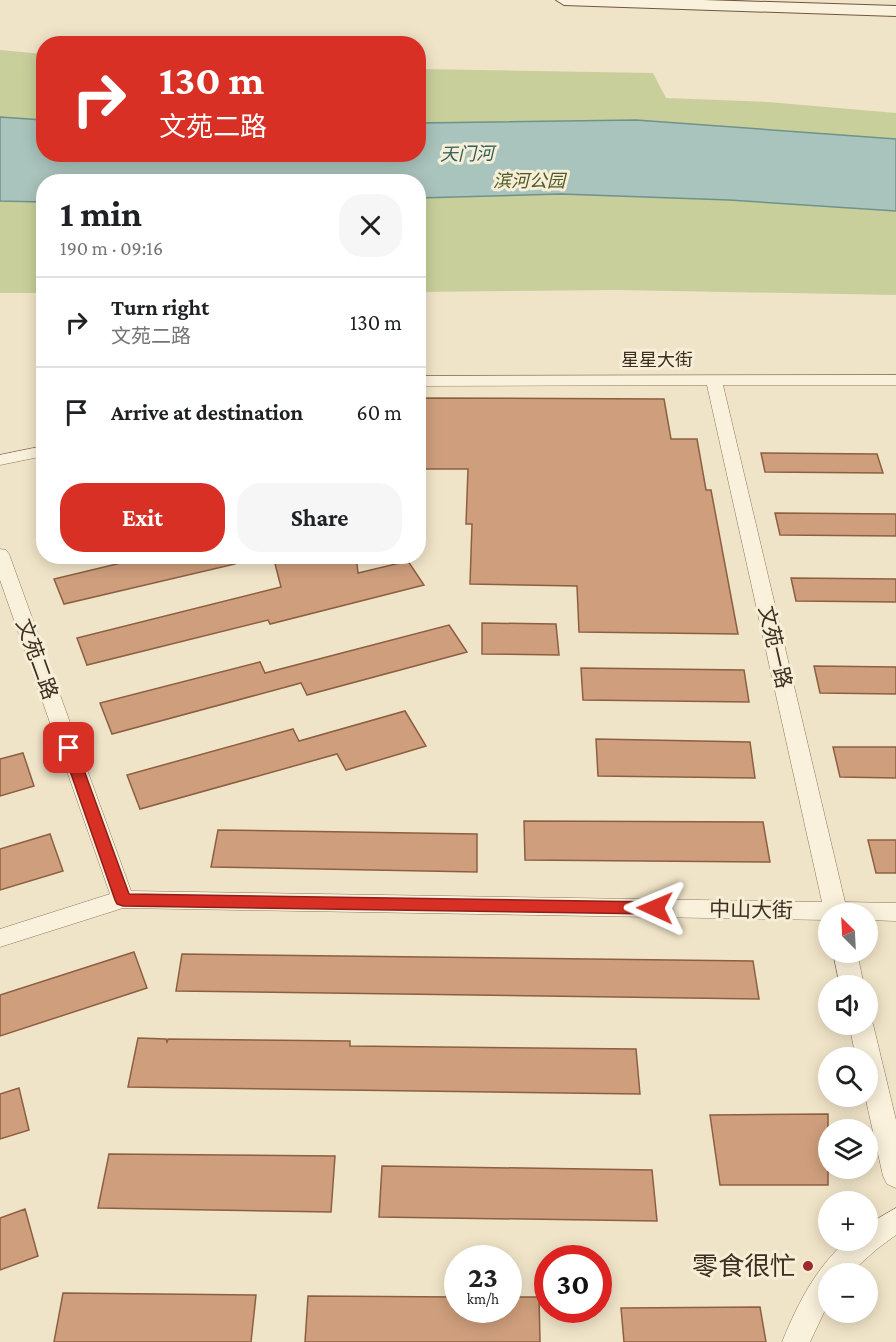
<!DOCTYPE html>
<html lang="en">
<head>
<meta charset="utf-8">
<style>
	:root { --surface:#fff; --page:#f6f6f6; --text:#202124; --muted:#757577; --line:#e0e0e0; --accent:#d93025 }
	body { margin:0; font-family:"Crimson Pro","Noto Sans SC",serif; background:var(--page); color:var(--text); height:100vh; display:flex; flex-direction:column; font-size:22px; white-space:nowrap }
	* { box-sizing:border-box; margin:0 }
	p { font-size:20px; color:var(--muted) }
	.icon { flex:none; width:33px; height:33px; fill:none; stroke:currentColor; stroke-width:2; stroke-linecap:round; stroke-linejoin:round }
	.map { position:relative; flex:1; overflow:hidden }
	.drawer { position:absolute; left:36px; top:174px; width:390px; height:390px; display:flex; flex-direction:column; background:var(--surface); border-radius:24px; box-shadow:0 3px 15px #0003 }
	.drawer>* { flex:none }
	.hud { position:absolute; left:36px; top:36px; width:390px; height:126px; border-radius:24px; box-shadow:0 3px 15px #0003; background:#d93025; color:#fff; overflow:hidden }
	.needle { width:39px; rotate:336deg }
	.tools { position:absolute; left:818px; top:903px; display:grid; gap:12px }
	.tools a { display:grid; place-items:center; width:60px; height:60px; border-radius:50%; background:var(--surface); box-shadow:0 3px 15px #0003; font-size:30px }
	.speed { position:absolute; left:444px; top:1245px; display:flex; gap:12px; font-size:30px; font-weight:700; text-align:center }
	.speed>* { display:grid; place-content:center; width:78px; height:78px; border-radius:50%; background:var(--surface); box-shadow:0 3px 15px #0003; line-height:1 }
	.speed small { font-size:15px; font-weight:400 }
	.speed .limit { border:9px solid #d22; background:#fff; color:#111 }
	.pin { position:absolute; display:grid; place-items:center; width:51px; height:51px; color:#fff; margin:-26px; border-radius:12px; box-shadow:0 3px 9px #0006 }
	.me { position:absolute; width:66px; margin:-33px; rotate:271deg; stroke-linejoin:round; filter:drop-shadow(0 0 4px #0008) }
	.turn { display:flex; align-items:center; gap:21px; height:126px; padding:0 24px; font-size:27px }
	.turn .icon { width:78px; height:78px; stroke-width:2.5 }
	.turn b { display:block; font-size:42px; line-height:51px }
	.round { display:grid; place-items:center; flex:none; width:63px; height:63px; border-radius:24px; background:var(--page) }
	.head { display:flex; align-items:center; justify-content:space-between; height:102px; padding:0 24px }
	h1 { font-size:36px; font-weight:700; line-height:45px }
	.cta { display:flex; gap:12px; margin-top:auto; padding:12px 24px }
	.cta a { flex:1; height:69px; border-radius:24px; background:var(--accent); color:#fff; font-size:24px; font-weight:700; line-height:69px; text-align:center }
	.cta a+a { background:var(--page); color:var(--text) }
	ul { padding:0; list-style:none }
	li { display:flex; align-items:center; gap:18px; height:90px; padding:0 24px; border-top:2px solid var(--line) }
	li div { flex:1 }
	li b { display:block; font-size:22px }
	li em { font-style:normal }
	.map>svg:first-child { display:block }
	.green { fill:#c9cf9b }
	.water { fill:#a9c4bc; stroke:#6f938a; stroke-width:1.5 }
	.building { fill:#cf9f7d; stroke:#8d5f41; stroke-width:1.5 }
	.lines { fill:none; stroke-linecap:round; stroke-linejoin:round }
	.minor-casing { stroke:#8d765c; stroke-width:1 }
	.secondary-casing { stroke:#6f573f; stroke-width:2 }
	.minor { fill:#faf1dc; fill-rule:evenodd }
	.secondary { fill:#faf1dc; fill-rule:evenodd }
	.route { fill:#d93025; stroke:#8d1f18; stroke-width:1.5 }
	.poi-dot { fill:#9e2a2b; stroke:#f7eed8; stroke-width:2 }
	.labels { text-anchor:middle; dominant-baseline:central; stroke-width:6; stroke-linejoin:round; paint-order:stroke }
	.far-water-label { font-size:18px; font-style:italic; fill:#2f5d5a; stroke:#f7eed8 }
	.far-park-label { font-size:18px; font-style:italic; fill:#4d5a26; stroke:#f7eed8 }
	.far-street-label { font-size:18px; fill:#3d2e20; stroke:#f7eed8 }
	.street-label { font-size:21px; fill:#3d2e20; stroke:#f7eed8 }
	.near-poi-label { font-size:26px; fill:#3d2e20; stroke:#f7eed8; text-anchor:end }
</style>
</head>
<body>
<div class="map">
<svg width="896" height="1342" viewBox="0 0 896 1342">
	<rect width="100%" height="100%" fill="#f0e4c8"/>
	<path class="green" d="M0 50 43 54 44 154H418L419 69 653 73 666 98 768 102 896 113V295L618 290 419 292 418 182H44L43 293H0Z"/>
	<path class="water" d="M0 117 43 120 44 154H418L419 123 636 120 896 139V211L729 200 561 194 419 198 418 182H44L43 202 0 201Z"/>
	<path class="building" d="M418 398 664 399 671 439H697L706 490H711L738 634 579 632 577 586 470 584 472 524H466L468 469H418Z
		M761 453 877 454 883 473 765 472Z
		M775 513 896 514V536L780 535Z
		M150 556H234L235 564 64 604 54 579Z
		M273 556H356L358 573 408 561 424 585 270 624 268 620 87 665 77 638 281 587Z
		M791 578 896 579V602L796 601Z
		M482 623 556 624 559 655 482 654Z
		M449 625 467 652 307 695 301 683 112 734 100 703 260 662 265 673Z
		M814 666 896 667V694L820 693Z
		M581 668 744 670 749 702 583 700Z
		M405 711 426 746 346 770 337 754 140 809 127 775 293 729 299 741Z
		M596 739 750 742 755 778 598 776Z
		M833 747H896V778L840 777Z
		M23 753 34 786 0 796V759Z
		M524 821 763 822 770 862 525 860Z
		M218 830 477 834V872L211 867Z
		M50 834 63 871 0 890V849Z
		M868 840H896V873H876Z
		M134 952 147 988 0 1036V995Z
		M182 954 753 961 759 999 176 991Z
		M138 1038 166 1039 167 1042 168 1039 350 1041V1046L636 1049 640 1094 128 1087Z
		M19 1088 29 1130 0 1139V1094Z
		M828 1114V1185H720L710 1115Z
		M109 1154 335 1156 331 1212 98 1208Z
		M382 1166 652 1170 657 1221 379 1217Z
		M25 1209 38 1256 0 1270V1218Z
		M63 1293 256 1295 251 1342H54Z
		M308 1296 458 1297V1310H508V1297H539L540 1342H305Z
		M760 1307 766 1342H624L621 1308Z"/>
	<g class="lines">
		<g class="minor-casing">
			<path id="minor" d="M896 375V385H723L845 902 896 903V921L867 920V914H828V920L123 908 0 947V929L110 894 0 580V549L6 550 9 554 131 891 822 902 707 385 418 386V376Z
				M44 446V456L0 465V455Z
				M833 952H857L864 986H840Z
				M867 1016 873 1024 896 1120V1188L887 1184 883 1176 865 1096H867V1058H856L849 1024H867Z
				M896 1208V1235L877 1249 849 1274H828V1304L810 1342H782C798 1303 815 1269 847 1240H867V1225Z"/>
		</g>
		<g class="secondary-casing">
			<path id="secondary" d="M556 0H703L896 6V16L564 5Z"/>
		</g>
		<use href="#minor" class="minor"/>
		<use href="#secondary" class="secondary"/>
	</g>
	<path class="route" d="M69 743 76 748 129 894 655 902 660 904 663 908 660 913 655 914 123 906 117 904 115 900 62 748Z"/>
	<circle class="poi-dot" cx="808" cy="1266" r="6"/>
	<g class="labels">
		<g class="far-water-label">
			<text transform="translate(467 154) rotate(-1)">天门河</text>
		</g>
		<g class="far-park-label">
			<text x="529" y="181">滨河公园</text>
		</g>
		<g class="far-street-label">
			<text x="657" y="360">星星大街</text>
		</g>
		<g class="street-label">
			<text transform="translate(775 647) rotate(77)">文苑一路</text>
			<text transform="translate(37 659) rotate(70)">文苑二路</text>
			<text transform="translate(751 910) rotate(1)">中山大街</text>
		</g>
		<g class="near-poi-label">
			<text x="796" y="1266">零食很忙</text>
		</g>
	</g>
</svg>
<div class="tools">
<a><svg class="needle" viewBox="-14 -14 28 28"><path d="M0-13l5 13h-10z" fill="#e53935"/><path d="M0 13l5-13h-10z" fill="#757577"/></svg></a>
<a><svg class="icon" aria-label="sound" viewBox="0 0 24 24"><path d="M4 9h4l5-4v14l-5-4H4zM17 9q2 3 0 6"/></svg></a>
<a><svg class="icon" aria-label="search" viewBox="0 0 24 24"><circle cx="10" cy="10" r="6"/><path d="M15 15l6 6"/></svg></a>
<a><svg class="icon" aria-label="layers" viewBox="0 0 24 24"><path d="M12 4l9 5-9 5-9-5zM3 14l9 5 9-5"/></svg></a>
<a>+</a>
<a>−</a>
</div>
<div class="speed"><div>23<small>km/h</small></div><div class="limit">30</div></div>
<div class="pin" style="left:69px;top:748px;background:#d93025"><svg class="icon" aria-label="arrive" viewBox="0 0 24 24"><path d="M6 21V4h12l-3 4 3 4H6"/></svg></div>
<svg class="me" style="left:655px;top:908px" viewBox="-20 -20 40 40"><path d="M0-17L14 15 0 8-14 15z" fill="#d93025" stroke="#fff" stroke-width="4"/></svg>
<div class="hud">
<div class="turn"><svg class="icon" aria-label="right" viewBox="0 0 24 24"><path d="M7 20v-9h11M14 6l5 5-5 5"/></svg><div><b>130 m</b>文苑二路</div></div>
</div>
<section class="drawer">
<div class="head"><div><h1>1 min</h1><p>190 m · 09:16</p></div><a class="round"><svg class="icon" aria-label="close" viewBox="0 0 24 24"><path d="M6 6l12 12M18 6L6 18"/></svg></a></div>
<ul>
<li><svg class="icon" aria-label="right" viewBox="0 0 24 24"><path d="M7 20v-9h11M14 6l5 5-5 5"/></svg><div><b>Turn right</b><p>文苑二路</p></div><em>130 m</em></li>
<li><svg class="icon" aria-label="arrive" viewBox="0 0 24 24"><path d="M6 21V4h12l-3 4 3 4H6"/></svg><div><b>Arrive at destination</b></div><em>60 m</em></li>
</ul>
<div class="cta"><a>Exit</a><a>Share</a></div>
</section>
</div>
</body>
</html>
